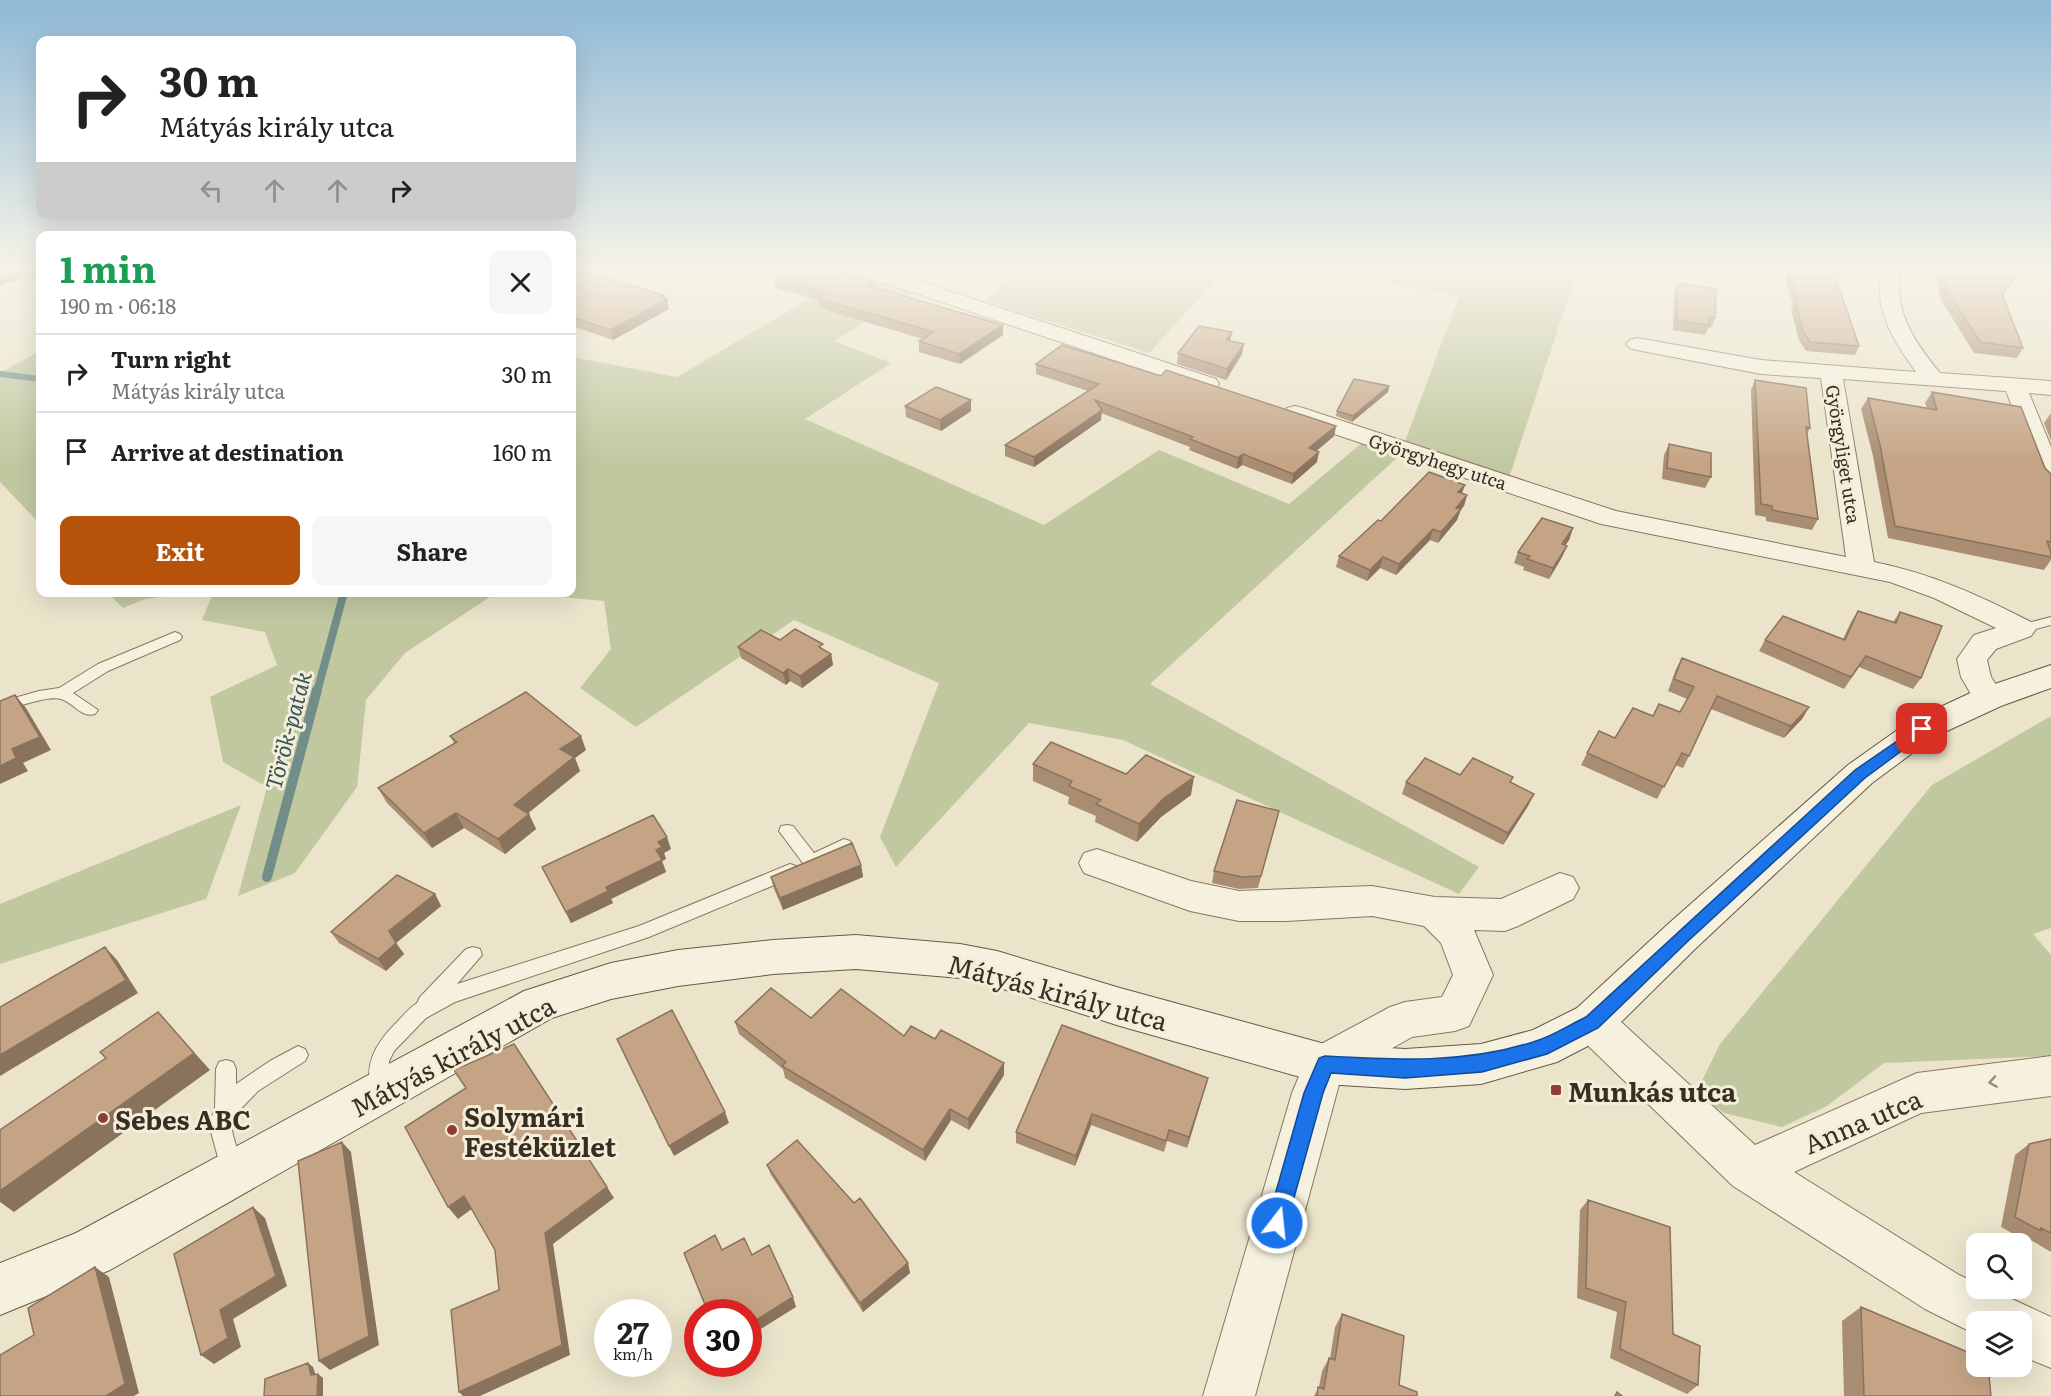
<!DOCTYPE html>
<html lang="en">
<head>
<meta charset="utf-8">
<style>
	:root { --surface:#fff; --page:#f6f6f6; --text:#222; --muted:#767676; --line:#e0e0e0; --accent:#b45309 }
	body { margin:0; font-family:Literata,serif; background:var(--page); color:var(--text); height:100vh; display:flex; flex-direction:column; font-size:22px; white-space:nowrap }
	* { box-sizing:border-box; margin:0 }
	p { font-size:20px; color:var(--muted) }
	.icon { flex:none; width:33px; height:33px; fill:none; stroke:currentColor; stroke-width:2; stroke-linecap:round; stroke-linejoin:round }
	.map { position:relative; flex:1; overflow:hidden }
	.panel { position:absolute; left:36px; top:231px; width:540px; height:366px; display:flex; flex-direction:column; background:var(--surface); border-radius:12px; box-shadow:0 6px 24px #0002 }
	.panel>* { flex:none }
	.top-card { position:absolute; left:36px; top:36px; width:540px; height:183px; border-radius:12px; box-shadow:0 6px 24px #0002; background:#fff; color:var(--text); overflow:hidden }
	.fabs { position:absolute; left:1966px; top:1233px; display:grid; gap:12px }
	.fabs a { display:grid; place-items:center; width:66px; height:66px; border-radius:12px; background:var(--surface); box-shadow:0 6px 24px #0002; font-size:30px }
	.speed { position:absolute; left:594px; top:1299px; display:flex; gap:12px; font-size:30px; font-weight:700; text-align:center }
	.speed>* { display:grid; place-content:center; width:78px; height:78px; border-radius:50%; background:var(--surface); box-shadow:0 6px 24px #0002; line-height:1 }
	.speed small { font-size:15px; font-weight:400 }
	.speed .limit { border:9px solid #d22; background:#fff; color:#111 }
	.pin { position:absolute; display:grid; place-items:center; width:51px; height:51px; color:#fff; margin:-26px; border-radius:12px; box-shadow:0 3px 9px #0006 }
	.me { position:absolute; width:66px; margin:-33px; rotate:16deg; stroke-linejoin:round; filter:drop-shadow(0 0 4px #0008) }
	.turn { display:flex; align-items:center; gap:21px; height:126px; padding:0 24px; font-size:27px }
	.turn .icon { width:78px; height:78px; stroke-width:2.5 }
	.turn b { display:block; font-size:42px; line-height:51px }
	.lanes { display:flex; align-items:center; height:57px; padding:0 24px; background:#0003; justify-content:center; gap:30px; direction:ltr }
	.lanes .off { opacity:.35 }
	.round { display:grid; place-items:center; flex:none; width:63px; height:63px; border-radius:12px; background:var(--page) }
	.summary { display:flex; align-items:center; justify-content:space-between; height:102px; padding:0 24px }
	h1 { font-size:36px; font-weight:700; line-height:45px; color:#1e9e55 }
	.primary-button { display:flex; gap:12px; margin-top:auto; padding:12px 24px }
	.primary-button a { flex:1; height:69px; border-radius:12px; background:var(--accent); color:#fff; font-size:24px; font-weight:700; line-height:69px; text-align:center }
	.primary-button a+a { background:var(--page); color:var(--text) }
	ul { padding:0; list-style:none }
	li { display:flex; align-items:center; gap:18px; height:78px; padding:0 24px; border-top:2px solid var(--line) }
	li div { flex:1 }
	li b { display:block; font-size:22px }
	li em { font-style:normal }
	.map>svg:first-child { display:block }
	.green { fill:#c1c8a0 }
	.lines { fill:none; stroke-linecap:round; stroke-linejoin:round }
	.stream-far2 { stroke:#728e89; stroke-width:6 }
	.stream-far1 { stroke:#728e89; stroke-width:8 }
	.stream { stroke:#728e89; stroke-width:10 }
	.lane-casing { stroke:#867761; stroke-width:2 }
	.street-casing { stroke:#867761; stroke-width:2 }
	.secondary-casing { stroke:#685944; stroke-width:2 }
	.lane { fill:#f6f1de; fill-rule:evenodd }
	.street { fill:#f6f1de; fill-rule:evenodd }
	.secondary { fill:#f6f1de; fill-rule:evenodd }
	.wall { fill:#a98d72 }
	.shaded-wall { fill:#8a735d }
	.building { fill:#c5a485; stroke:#8a735d; stroke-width:1.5 }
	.oneway { stroke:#979080 }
	.route { fill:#1a73e8; stroke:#114b97; stroke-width:1.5 }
	.poi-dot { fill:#8f3c37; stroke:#f3edda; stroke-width:2 }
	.labels { text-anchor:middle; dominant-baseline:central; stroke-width:6; stroke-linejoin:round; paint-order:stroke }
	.far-street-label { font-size:18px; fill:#382f22; stroke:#f3edda }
	.water-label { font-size:22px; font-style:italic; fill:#335656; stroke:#f3edda }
	.near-street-label { font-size:26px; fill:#382f22; stroke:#f3edda }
	.near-poi-label { font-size:26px; font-weight:bold; fill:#382f22; stroke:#f3edda; text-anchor:start }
</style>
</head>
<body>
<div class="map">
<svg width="2051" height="1396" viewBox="0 0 2051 1396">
	<rect width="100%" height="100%" fill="#ebe4cb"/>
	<path class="green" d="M572 268H626L572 296Z
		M861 268H880L930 283 834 341 891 363 805 419 1044 525 1159 450 1289 504 1363 442 1400 455 1459 296 1390 282 1398 268H1578L1509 478 1400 455 1150 684 1479 867 1459 894 1123 740 1029 723 896 867 880 837 939 683 794 620 636 727 580 688 611 649 604 601 517 593 572 592V357L677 377Z
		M1022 268H1227L1149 353 985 301Z
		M40 351V524L0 482V373Z
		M108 593H193L145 599 123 608Z
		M213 593H496L405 653 366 700 357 787 295 873 238 896 267 787 223 762 210 697 277 665 265 632 202 620Z
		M2051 716V928L2033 934 2051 955V1056L1884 1063 1827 1106 1782 1127 1724 1113 1696 1093 1720 1044 1932 785Z
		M241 805 206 899 0 964V904Z"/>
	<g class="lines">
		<path class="stream-far2" d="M0 374 40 379"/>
		<path class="stream-far1" d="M317 692 344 592"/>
		<path class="stream" d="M267 877 317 690"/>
		<g class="lane-casing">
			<path id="lane" d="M2051 617V625L2021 633 2014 629 2016 626Z
				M175 632 180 634 182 637 180 640 108 671 73 693 98 710 95 714C81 718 74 703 61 699 48 695 14 708 0 712V702L39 691 59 688 98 664Z
				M787 825 793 826 814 853 844 839 850 841 853 846C847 857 815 869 805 866L779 831 781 826Z
				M790 864 796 866 799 871 796 876 649 937 455 1002 426 1018 394 1051 389 1061 391 1089 388 1096 381 1099 374 1096C361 1067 376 1043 396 1023 403 1016 409 1008 417 1003L420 997 466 949 473 947 480 949 482 955 457 984 639 926Z
				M298 1046 305 1049 308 1055 305 1061 258 1091 232 1118C228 1138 247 1160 240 1179L232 1182 224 1179 209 1125 215 1108 216 1069 219 1062 226 1060 233 1062 236 1069V1084L270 1061Z"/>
		</g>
		<g class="street-casing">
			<path id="street" d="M851 268H879L1216 379 1219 384 1216 389 1208 391 1200 389 853 272Z
				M1882 268H1900C1893 311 1914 341 1940 373L2051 381V395L2029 393 2051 447V485L2042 483 2039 478 2006 391 1843 379 1874 562C1930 573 1981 596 2031 622L2036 629 2031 636 1996 649 1987 660 1991 677 2005 698 2000 706 1989 709 1978 706 1961 677 1957 659 1974 635 1996 628 1934 598 1890 582 1601 524 1287 418 1283 413 1287 408 1295 406 1303 408 1616 511 1846 557 1821 378 1761 374 1637 350 1630 348 1626 344 1630 340 1637 338 1761 360 1916 372C1892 339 1873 309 1882 268Z
				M1097 849 1191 881 1239 891 1372 886 1435 897 1501 899 1560 873 1573 877 1579 888 1573 899 1518 926 1505 931 1474 930 1493 975 1469 1026 1455 1031 1412 1037 1341 1077 1255 1396H1203L1292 1093 1310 1050 1390 1007 1405 1002 1442 997 1453 975 1441 943 1424 926 1372 916 1286 921H1239L1190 911 1084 873 1079 863 1084 853Z
				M1592 1004 1607 1009 1755 1145 1917 1073 2051 1056V1096L1921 1113 1794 1172 1959 1275 1977 1283V1288H1988L2051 1317V1368L2022 1356V1322H1977V1335L1925 1309 1733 1186 1577 1035 1571 1022 1577 1009Z"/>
		</g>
		<g class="secondary-casing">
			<path id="secondary" d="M2051 665V688L2001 706 1934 737 1872 783 1695 949 1607 1036 1557 1062 1481 1084 1405 1089 1325 1084 1120 1026 997 987 960 978 856 969 773 974 678 986 611 999 552 1018 110 1270 0 1315V1263L76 1233 524 991 611 963 678 950 773 940 856 935 960 944 997 951 1120 988 1325 1044 1405 1049 1481 1044 1533 1030 1577 1008 1667 925 1848 765 1910 721 1977 690Z"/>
		</g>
		<use href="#lane" class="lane"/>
		<use href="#street" class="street"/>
		<use href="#secondary" class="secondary"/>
	</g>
	<path class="wall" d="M0 268H40V278L38 279Z
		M1784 268H1846L1836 279 1859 346 1855 355 1806 351 1799 340 1791 309 1793 305 1787 284Z
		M1934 268H2020L2015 278 2002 295 2023 348 2017 358 1974 353 1941 300Z
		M774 278 874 287 1003 325V335L960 364 919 352V341L923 339 819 308 818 300 776 288Z
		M1678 283 1715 318 1711 328H1708L1705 335 1673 330 1674 293Z
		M572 289 665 299H667L669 309 613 340 572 326Z
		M1230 341 1242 354 1226 380 1177 364 1178 353Z
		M1036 364 1161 376 1336 426 1334 436 1316 451 1317 462 1292 484 1242 465 1237 469 1189 450 1190 447 1101 413V420L1034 467 1005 456V445L1088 391 1036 374Z
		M1755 380 1810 428 1807 434 1818 519 1812 530 1766 521V517L1755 515 1751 390Z
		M1389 386 1388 392 1352 422 1336 416 1337 411Z
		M1932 392 2045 468 2051 474V560L2044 570 1888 538 1873 456 1861 409 1868 398 1927 408 1925 403Z
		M905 406 971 411 941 431 906 417Z
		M2051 413V441L2044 423Z
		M1669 444 1711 477 1705 488 1662 479 1664 455Z
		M1462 493 1467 495 1464 506 1461 509 1457 520 1438 543 1430 540 1396 575 1380 568 1367 581 1336 567 1339 556 1381 521Z
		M1573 528 1569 540 1565 545 1567 546 1562 557 1549 579 1523 570 1524 567 1514 563 1518 552Z
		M1858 611 1893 622 1900 612 1921 678 1913 689 1859 667 1844 689 1759 651 1765 640 1843 639 1851 622Z
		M780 640 823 649 831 654 833 665 802 688 790 681 786 685 741 658 738 647Z
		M1682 658 1809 707 1802 719 1784 738 1711 709 1689 756 1683 768 1675 765 1657 799 1581 765 1587 753 1615 738 1680 712 1687 699 1668 691 1676 669Z
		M450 736 586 750 575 758 580 771 528 813 536 829 505 854 464 828 432 848 387 803 378 788 454 743Z
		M1033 764 1126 774 1191 795 1161 817 1137 842 1095 822 1096 816 1068 804 1069 797 1033 781Z
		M1460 775 1513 777 1511 782 1534 794 1528 806 1503 845 1402 794 1406 782Z
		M1279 811 1258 888 1239 889 1212 883 1214 871Z
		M671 849 664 853 666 859 662 861 666 872 611 899 613 903 571 923 542 867Z
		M861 865 863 877 783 910 774 889 771 877Z
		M435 894 441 906 396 943 404 954 386 971 339 943 331 932Z
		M735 1022 935 1039 1004 1063V1075L969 1130 951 1120 925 1161 785 1078 783 1069 739 1034Z
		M1208 1078 1205 1089 1187 1148 1167 1141 1164 1152 1091 1125 1075 1166 1016 1143V1132Z
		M2051 1139V1252L2029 1239 2026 1241 2001 1227 2015 1155 2029 1144Z
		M767 1165 908 1263 910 1273 863 1312 771 1175Z
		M1588 1200 1673 1334 1698 1385 1687 1394 1610 1358 1617 1312 1577 1298 1580 1210Z
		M1861 1307 1991 1396H1844L1842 1321Z
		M1342 1314 1399 1385 1417 1396H1314L1319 1387 1322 1371 1329 1358H1330L1335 1327Z"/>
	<path class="shaded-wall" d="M40 268V278L38 279 33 271Z
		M1843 268H1846L1834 282 1838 274Z
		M2021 268 2015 278 1996 304 2002 294Z
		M23 269 28 276 0 286V276Z
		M873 281 874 291 866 285Z
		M664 295 666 300 667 299 669 309 613 340 611 330Z
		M1003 325V335L960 364 959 354Z
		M1232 332 1230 342 1226 340Z
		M1244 344 1242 354 1226 380 1227 369Z
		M1389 386 1388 392 1352 422 1353 416Z
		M971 400V411L941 431 940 420Z
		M1102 410 1101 420 1034 467V457Z
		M1336 426 1334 436 1307 459 1309 448Z
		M1319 452 1317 462 1292 484 1293 474Z
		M1243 454 1242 465 1237 469 1238 458Z
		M1465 485 1461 496 1458 492Z
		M1467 495 1464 506 1461 509 1457 520 1438 543 1441 532 1456 508Z
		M1573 528 1569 540 1558 556 1562 544Z
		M1433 529 1430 540 1396 575 1399 564Z
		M1567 546 1562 557 1549 579 1553 568Z
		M1383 557 1380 568 1367 581 1370 570Z
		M831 654 833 665 802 688 800 676Z
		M788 669 790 681 786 685 783 673Z
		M15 695 26 708 51 750 23 763 28 771 0 784V766L12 749Z
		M1809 707 1802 719 1784 738 1791 726Z
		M581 736 586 750 575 758 580 771 521 819 514 805 560 749Z
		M1194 777 1191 795 1161 817 1137 842 1139 824 1163 799Z
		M1534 794 1528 806 1503 845 1508 833Z
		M456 813 464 828 432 848 424 833Z
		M529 814 536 829 505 854 498 839Z
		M667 837 671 849 664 853 666 859 662 861 666 872 611 899 613 903 571 923 566 912 606 887 656 850 658 842Z
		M861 865 863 877 783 910 780 898Z
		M435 894 441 906 396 943 389 931Z
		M396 943 404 954 386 971 378 959Z
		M105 947 117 960 138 993 0 1076V1055Z
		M158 1012 210 1070 14 1212 0 1202V1191Z
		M1004 1063V1075L969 1130 968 1119Z
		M1208 1078 1205 1089 1187 1148 1189 1137Z
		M950 1109 951 1120 925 1161 923 1150Z
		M725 1112 729 1123 674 1156 669 1146Z
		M1092 1114 1091 1125 1075 1166 1076 1156Z
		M342 1142 351 1152 379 1345 330 1370 319 1361Z
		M607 1187 614 1198 553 1244 570 1355 480 1396H463L459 1392 545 1233Z
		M464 1196 473 1208 458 1219 448 1207Z
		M253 1207 265 1218 287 1286 233 1319 241 1347 214 1364 201 1355 220 1310Z
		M908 1263 910 1273 863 1312 860 1303Z
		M95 1267 109 1277 139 1393 134 1396H106Z
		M793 1297 796 1307 748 1337V1325Z
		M308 1363 313 1367 317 1379 311 1375Z
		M318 1374 323 1378V1396H317Z"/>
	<path class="building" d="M0 268H40L33 271 23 269 0 276Z
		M788 268H828L873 281 866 285 1003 325 959 354 919 341 934 332 817 298 825 293 774 278Z
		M1789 268H1843L1838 274 1834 273 1859 346 1810 342 1803 331 1795 300 1798 301 1790 276Z
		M1941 268H2020L2002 294 2023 348 1980 342 1947 290Z
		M599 276 664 295 660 297 667 299 611 330 572 317V289Z
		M1678 283 1716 289 1715 318 1709 317V325L1677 320Z
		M1199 326 1232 332 1226 340 1244 344 1227 369 1178 353Z
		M1062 345 1161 376 1166 370 1336 426 1309 448 1319 452 1293 474 1243 454 1238 458 1190 439 1193 437 1095 400 1102 410 1034 457 1005 445 1099 384 1036 364Z
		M1354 379 1389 386 1353 416 1337 411Z
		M1755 380 1806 388 1810 428 1806 427 1818 519 1772 510V506L1761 504Z
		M936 387 971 400 940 420 905 406Z
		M1932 392 2021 407 2045 468 2051 474V542L2047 541 2051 553V557L1895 526 1880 445 1868 398 1937 410Z
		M1669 444 1711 453V477L1667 468Z
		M1429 472 1465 485 1458 492 1467 495 1456 508 1461 509 1441 532 1433 529 1399 564 1383 557 1370 570 1339 556 1378 520 1381 521Z
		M1542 518 1573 528 1562 544 1567 546 1553 568 1527 559 1530 556 1518 552Z
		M1858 611 1896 623 1900 612 1942 626 1921 678 1866 656 1851 677 1765 640 1783 616 1845 640Z
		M795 629 823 644 819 647 831 654 800 676 788 669 783 673 738 647 761 630 780 640Z
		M1682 658 1809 707 1791 726 1717 696 1689 756 1682 753 1664 787 1587 753 1599 731 1615 738 1633 708 1653 716 1659 704 1680 712 1694 687 1674 679Z
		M526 692 581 736 560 749 574 757 514 805 529 814 498 839 456 813 424 833 378 788 457 742 450 736Z
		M15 695 40 737 12 749 16 758 0 766V701Z
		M1051 742 1126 774 1146 755 1194 777 1163 799 1139 824 1096 804 1101 800 1069 786 1072 781 1033 764Z
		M1425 758 1460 775 1473 758 1513 777 1510 782 1534 794 1508 833 1406 782Z
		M1237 800 1279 811 1261 876 1242 877 1214 871Z
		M653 815 667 837 658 842 662 847 656 850 662 860 606 887 608 891 566 912 542 867Z
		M852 843 861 865 780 898 771 877Z
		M397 875 435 894 389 931 396 943 378 959 331 932Z
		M105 947 126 980 0 1055V1007Z
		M771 988 811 1018 841 989 904 1036 911 1026 935 1039 941 1030 1004 1063 968 1119 950 1109 923 1150 782 1066 786 1062 735 1022Z
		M672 1010 725 1112 669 1146 617 1039Z
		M158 1012 194 1053 0 1191V1130L106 1058 100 1052Z
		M1062 1025 1208 1078 1189 1137 1169 1130 1166 1141 1092 1114 1076 1156 1016 1132Z
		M514 1044 607 1187 545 1233 562 1345 459 1392 451 1310 499 1290 495 1250 464 1196 448 1207 405 1127 466 1088 454 1070Z
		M2051 1139V1233L2041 1228V1231L2015 1217 2029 1144Z
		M797 1140 854 1203 860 1198 908 1263 860 1303 767 1165Z
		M342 1142 369 1336 319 1361 298 1161Z
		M1588 1200 1670 1227 1673 1334 1700 1346 1698 1385 1620 1349 1626 1302 1586 1288Z
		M253 1207 276 1276 220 1310 228 1338 201 1355 174 1254Z
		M715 1235 722 1250 744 1238 752 1255 769 1245 793 1297 748 1325V1312H708L684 1253Z
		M95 1267 125 1384 106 1396H0V1355L34 1335 28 1308Z
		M1861 1307 1977 1356V1366H1988L1991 1396H1864Z
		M1342 1314 1404 1336 1399 1385 1417 1392V1396H1317L1318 1387 1324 1389 1329 1358 1335 1360Z
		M308 1363 311 1375 318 1374 317 1396H264L265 1379Z
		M1617 1392 1622 1396H1615Z"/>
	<defs><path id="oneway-chevron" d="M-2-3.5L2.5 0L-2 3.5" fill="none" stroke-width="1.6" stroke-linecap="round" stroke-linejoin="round" transform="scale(1.5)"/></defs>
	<use class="oneway" href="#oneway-chevron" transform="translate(1993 1082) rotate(171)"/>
	<linearGradient id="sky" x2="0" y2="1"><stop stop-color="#8fb9d6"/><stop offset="0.58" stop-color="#f6f3e8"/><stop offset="1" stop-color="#f6f3e8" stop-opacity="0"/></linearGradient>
	<rect width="2051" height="463" fill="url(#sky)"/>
	<path class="route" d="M1922 724 1927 725 1929 729 1927 732 1865 778 1687 942 1598 1028 1547 1054 1482 1072 1405 1078 1331 1073 1323 1093 1287 1223 1284 1230 1277 1233 1270 1230 1267 1223 1304 1093 1319 1058 1325 1056C1396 1060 1467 1064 1536 1041 1553 1036 1569 1025 1586 1017L1855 770Z"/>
	<g class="poi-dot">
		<rect x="1550" y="1084" width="12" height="12" rx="3"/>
		<circle cx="103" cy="1118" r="6"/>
		<circle cx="452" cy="1130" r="6"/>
	</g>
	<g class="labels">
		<g class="far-street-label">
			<text transform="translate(1844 454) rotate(81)">Györgyliget utca</text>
			<text transform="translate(1438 461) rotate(18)">Györgyhegy utca</text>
		</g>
		<g class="water-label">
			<text transform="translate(287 730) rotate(-75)">Török-patak</text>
		</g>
		<g class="near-street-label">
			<text transform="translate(1058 991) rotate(15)">Mátyás király utca</text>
			<text transform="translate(452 1055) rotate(-28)">Mátyás király utca</text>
			<text transform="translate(1862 1120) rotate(-23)">Anna utca</text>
		</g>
		<g class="near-poi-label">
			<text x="1568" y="1090">Munkás utca</text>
			<text x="464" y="1115">Solymári<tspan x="464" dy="30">Festéküzlet</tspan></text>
			<text x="115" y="1118">Sebes ABC</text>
		</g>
	</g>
</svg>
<div class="fabs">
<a><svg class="icon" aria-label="search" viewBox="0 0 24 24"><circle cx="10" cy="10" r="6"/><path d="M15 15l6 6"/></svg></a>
<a><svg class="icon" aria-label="layers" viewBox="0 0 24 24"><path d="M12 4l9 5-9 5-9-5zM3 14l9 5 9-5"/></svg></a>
</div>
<div class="speed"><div>27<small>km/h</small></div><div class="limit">30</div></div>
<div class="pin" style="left:1922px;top:729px;background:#d93025"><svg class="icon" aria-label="arrive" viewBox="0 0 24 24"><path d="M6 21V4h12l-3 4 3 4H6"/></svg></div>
<svg class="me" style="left:1277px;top:1223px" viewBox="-20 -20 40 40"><circle r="17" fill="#1a73e8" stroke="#fff" stroke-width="3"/><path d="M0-11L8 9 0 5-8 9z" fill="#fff"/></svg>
<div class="top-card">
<div class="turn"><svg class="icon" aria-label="right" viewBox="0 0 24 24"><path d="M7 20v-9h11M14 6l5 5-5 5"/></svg><div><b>30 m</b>Mátyás király utca</div></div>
<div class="lanes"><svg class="icon off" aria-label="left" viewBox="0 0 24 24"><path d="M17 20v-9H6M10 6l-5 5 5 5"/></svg><svg class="icon off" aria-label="ahead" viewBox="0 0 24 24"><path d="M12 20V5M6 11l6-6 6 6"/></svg><svg class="icon off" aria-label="ahead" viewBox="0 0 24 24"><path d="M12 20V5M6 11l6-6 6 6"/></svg><svg class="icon" aria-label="right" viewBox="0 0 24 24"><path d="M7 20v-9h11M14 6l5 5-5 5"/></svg></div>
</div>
<section class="panel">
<div class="summary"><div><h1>1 min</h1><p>190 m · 06:18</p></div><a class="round"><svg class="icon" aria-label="close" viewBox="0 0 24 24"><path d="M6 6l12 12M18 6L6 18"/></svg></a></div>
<ul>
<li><svg class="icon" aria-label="right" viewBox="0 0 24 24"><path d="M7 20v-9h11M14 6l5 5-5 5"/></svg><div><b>Turn right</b><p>Mátyás király utca</p></div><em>30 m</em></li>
<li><svg class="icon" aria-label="arrive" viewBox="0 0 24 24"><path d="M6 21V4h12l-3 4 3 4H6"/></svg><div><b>Arrive at destination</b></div><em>160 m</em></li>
</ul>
<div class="primary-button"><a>Exit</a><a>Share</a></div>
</section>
</div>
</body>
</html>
